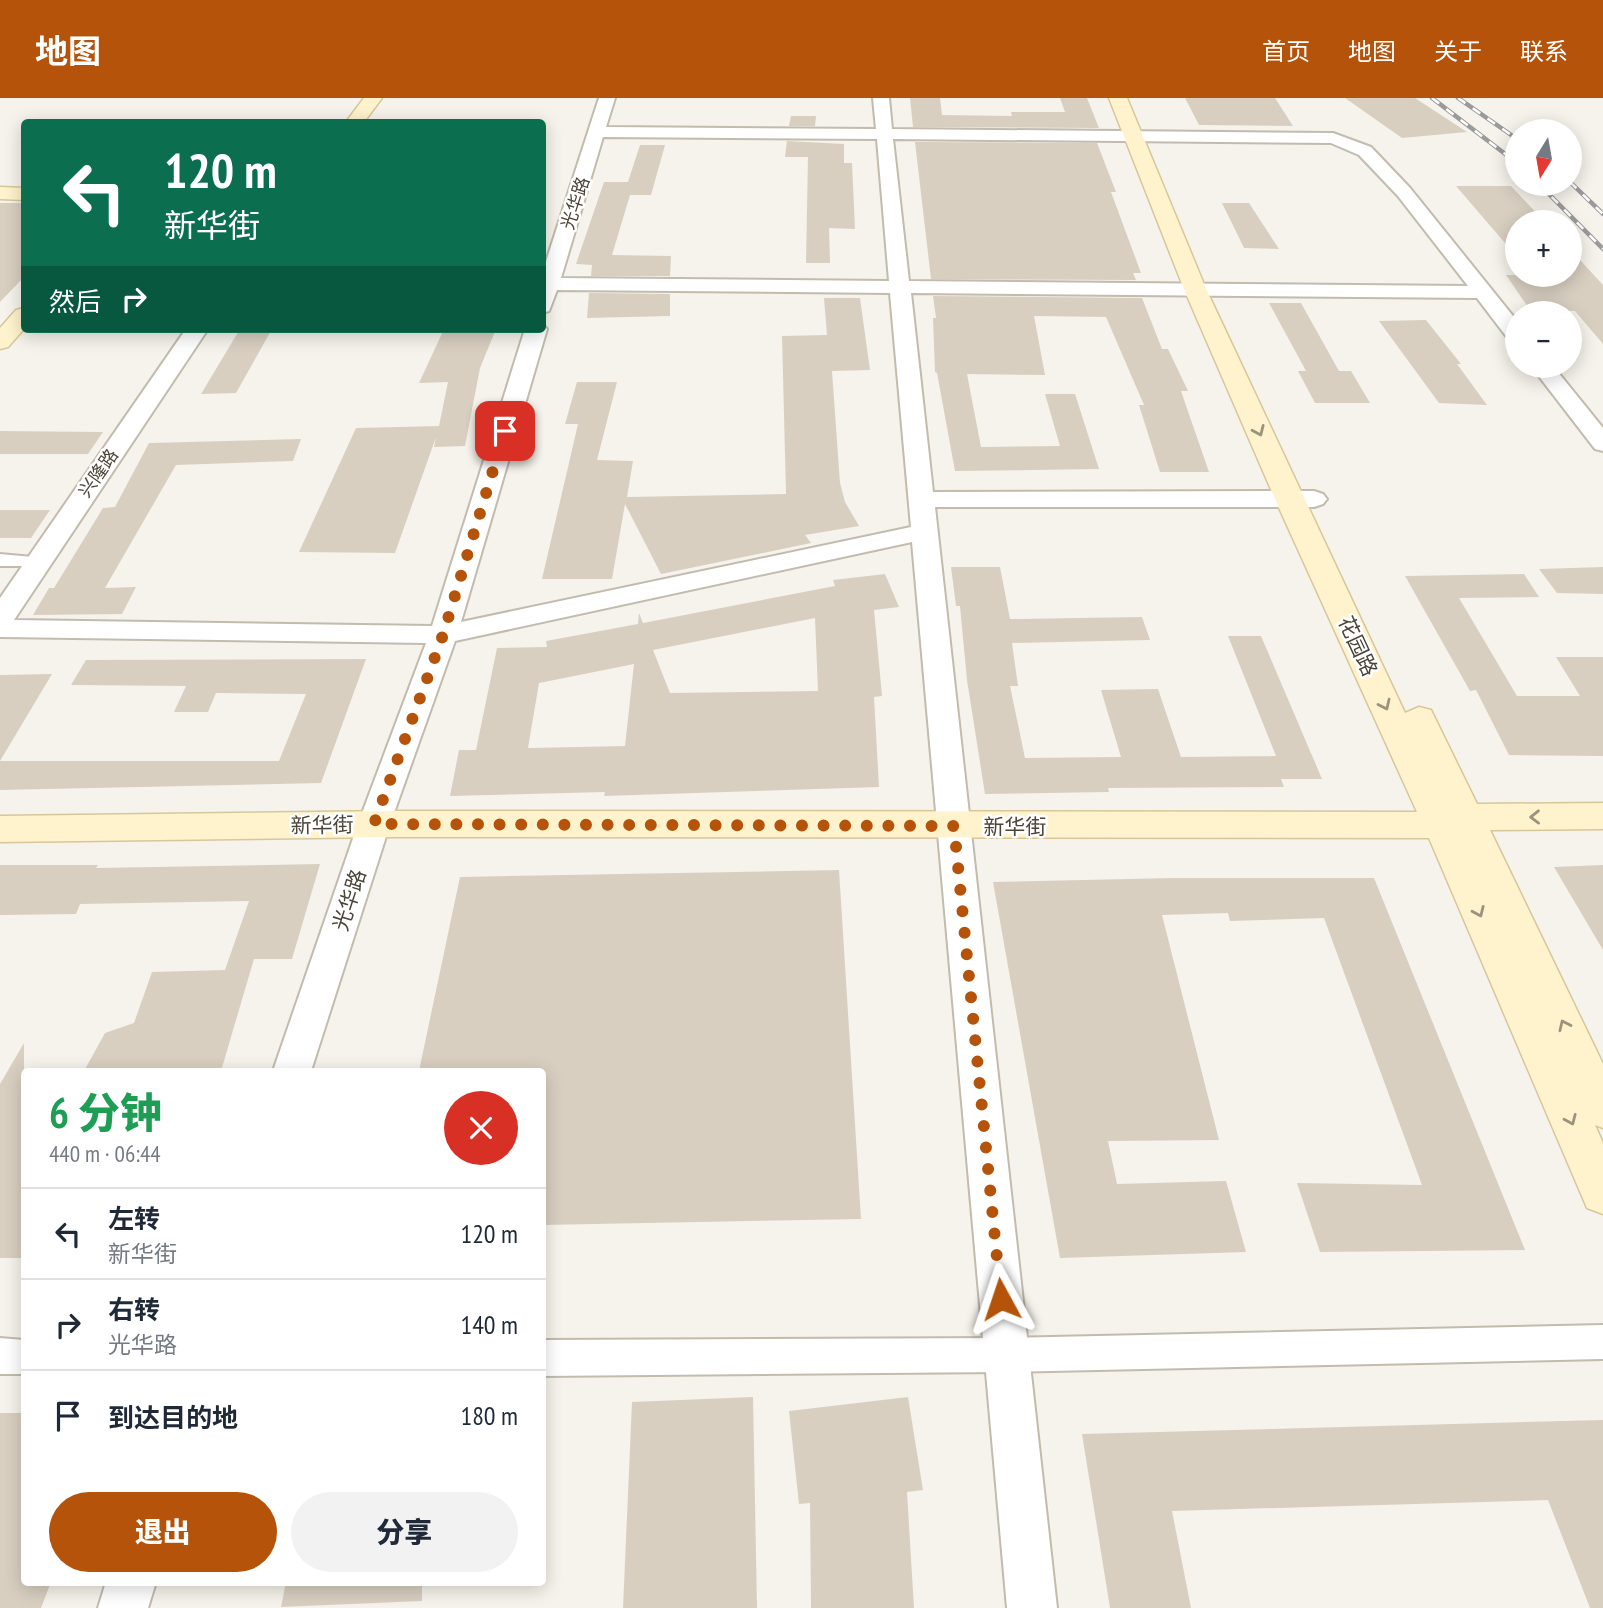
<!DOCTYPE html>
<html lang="zh">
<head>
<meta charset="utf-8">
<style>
	:root { --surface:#fff; --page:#f2f2f3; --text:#1f2937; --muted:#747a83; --line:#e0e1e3; --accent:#b45309 }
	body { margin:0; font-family:"PT Sans Narrow","Noto Sans SC",sans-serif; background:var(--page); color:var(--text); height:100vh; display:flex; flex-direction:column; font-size:26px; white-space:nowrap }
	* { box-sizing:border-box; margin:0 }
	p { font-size:23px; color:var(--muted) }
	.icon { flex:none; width:38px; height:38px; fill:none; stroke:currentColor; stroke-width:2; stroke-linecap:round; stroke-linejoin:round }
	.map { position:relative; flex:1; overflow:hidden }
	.details { position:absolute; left:21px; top:970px; width:525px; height:518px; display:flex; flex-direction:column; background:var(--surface); border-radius:7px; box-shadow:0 4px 18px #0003 }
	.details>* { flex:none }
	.guide { position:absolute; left:21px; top:21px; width:525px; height:214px; border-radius:7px; box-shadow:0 4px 18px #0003; background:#0b6e4f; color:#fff; overflow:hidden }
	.needle { width:46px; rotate:191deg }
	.tools { position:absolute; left:1505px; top:21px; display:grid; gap:14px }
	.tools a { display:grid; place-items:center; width:77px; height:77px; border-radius:50%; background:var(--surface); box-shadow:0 4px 18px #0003; font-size:35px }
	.pin { position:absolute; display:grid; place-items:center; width:60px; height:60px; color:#fff; margin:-30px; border-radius:14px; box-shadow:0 4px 10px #0006 }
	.me { position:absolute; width:77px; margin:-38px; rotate:355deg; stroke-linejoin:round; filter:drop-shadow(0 0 5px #0008) }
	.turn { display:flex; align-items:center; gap:24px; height:147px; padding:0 28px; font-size:32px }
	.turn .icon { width:91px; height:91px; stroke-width:2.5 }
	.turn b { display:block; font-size:49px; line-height:60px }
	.then { display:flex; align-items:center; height:66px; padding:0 28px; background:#0003; gap:14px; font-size:26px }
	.round { display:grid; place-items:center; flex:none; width:74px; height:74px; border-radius:37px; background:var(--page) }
	.head { display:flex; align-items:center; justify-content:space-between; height:119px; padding:0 28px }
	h1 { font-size:42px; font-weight:800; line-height:52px; color:#1e9e55 }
	.cta { display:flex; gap:14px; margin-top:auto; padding:14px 28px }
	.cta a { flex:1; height:80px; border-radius:42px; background:var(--accent); color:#fff; font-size:28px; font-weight:800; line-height:80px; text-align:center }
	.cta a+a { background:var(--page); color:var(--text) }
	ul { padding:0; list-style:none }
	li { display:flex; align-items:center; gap:21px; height:91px; padding:0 28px; border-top:2px solid var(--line) }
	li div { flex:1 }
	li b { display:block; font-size:26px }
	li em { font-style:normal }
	header { display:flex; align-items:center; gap:42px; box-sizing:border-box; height:98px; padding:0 35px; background:var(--accent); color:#fff }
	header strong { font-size:33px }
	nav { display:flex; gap:38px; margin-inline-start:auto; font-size:24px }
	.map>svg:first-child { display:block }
	.building { fill:#d8cfc1; fill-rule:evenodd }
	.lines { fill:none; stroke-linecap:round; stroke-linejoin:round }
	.minor-casing { stroke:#c2bbae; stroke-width:4 }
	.tertiary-casing { stroke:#c2bbae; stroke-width:4 }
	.secondary-casing { stroke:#d6c79b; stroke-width:3 }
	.minor { fill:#fff; fill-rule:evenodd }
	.tertiary { fill:#fff; fill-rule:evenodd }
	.secondary { fill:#fff3cd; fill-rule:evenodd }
	.rail-casing { stroke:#9a9a9a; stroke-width:4.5 }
	.rail { stroke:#fff; stroke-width:2.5; stroke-dasharray:9; stroke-linecap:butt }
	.oneway { stroke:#9c937c }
	.route { stroke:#b45309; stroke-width:12; stroke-dasharray:0 21.6 }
	.labels { text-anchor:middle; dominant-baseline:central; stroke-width:5; stroke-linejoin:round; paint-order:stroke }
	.far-street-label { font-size:18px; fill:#4b4439; stroke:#fff }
	.street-label { font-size:21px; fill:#4b4439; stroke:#fff }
</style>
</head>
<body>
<header>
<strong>地图</strong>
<nav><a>首页</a><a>地图</a><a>关于</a><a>联系</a></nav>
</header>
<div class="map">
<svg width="1603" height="1510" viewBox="0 0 1603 1510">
	<rect width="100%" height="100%" fill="#f6f3ec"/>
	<path class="building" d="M910 0H940L942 17 1012 18 1011 14H1065L1060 0H1087L1099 30 913 29Z
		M1185 0H1275L1293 28 1199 27Z
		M1345 0H1415L1467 34 1402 40Z
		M791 18H816L815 28H789Z
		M787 43 844 46V65H852L855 131 829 130 830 165H806L808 59H785Z
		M915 44 1097 45 1116 94H1111L1141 175H1133L1136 182 931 181Z
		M640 47H665L651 97H630L612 157 671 158 670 178H591L592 167 576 166 604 84H628Z
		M1456 88H1511L1545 124H1517V159Z
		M0 105H24V179L0 204Z
		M1222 105H1249L1279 151 1244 150Z
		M1570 151 1603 187V246L1575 213 1530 212 1506 177H1570Z
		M589 195 670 196V218L587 220Z
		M933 198 1142 200 1162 251H1168L1188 293H1181L1209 374H1160L1139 307H1144L1106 219 1034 218 1045 277 967 276 981 349 1060 348 1045 296H1075L1099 371 955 373 937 275 935 274 933 220H936Z
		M824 200H860L870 272 832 273 840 385 845 404 859 428 805 437 811 445 661 476 625 406 612 481H542L578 326H565L577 284H617L597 362 633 363 627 399 786 396 782 238 827 237Z
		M1269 205H1301L1339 273H1351L1370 305H1315L1298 273H1306Z
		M1426 222 1461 266H1457L1487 307 1439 305 1379 223Z
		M240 231H272L236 295 201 296Z
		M444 231H496L480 270 465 348 434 349 436 339 395 455 299 454 356 330 439 328 448 284 419 285Z
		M0 333 103 334 88 356H0Z
		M301 341 293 363 176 367 105 490 136 489 122 516 33 517 49 490H54L103 410 115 409 149 345Z
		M0 412H50L31 440H0Z
		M951 469H1000L1010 521 1142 519 1150 542 1012 545 1018 588H1010L1025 660 1121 659 1101 592 1158 591 1181 659 1276 658 1228 538H1261L1322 681H1281L1284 689 1108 690 1109 694 985 696 967 582 960 508H956Z
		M1603 469V496L1557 495 1539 471Z
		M885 476 899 509 874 512 882 598 874 599 879 689 604 698 605 694 450 698 459 652H476L497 550 547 549 546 543 638 526 639 515 643 525 835 488 833 482ZM815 520 818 593 670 595 653 552ZM634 566 625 648 528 650 539 585Z
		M1524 476 1539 499 1459 500 1517 598H1580L1556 559H1603V658L1509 657 1476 592 1470 593 1405 478Z
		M366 561 321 685 0 692V577L52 576 0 663H279L306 596 216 595 208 614H174L186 588 71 587 86 562Z
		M320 766 292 861H254L221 973H84L105 935 134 925 152 874 225 872 249 803 80 806 76 816 0 817V767H98L96 770Z
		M1603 767V852L1554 769Z
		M839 772 861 1121 542 1127V973H419L460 779Z
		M1173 780H1374L1525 1152 1320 1154 1297 1085 1422 1087 1324 820 1230 823 1228 815 1162 817 1219 1042 1108 1043 1117 1086 1226 1083 1246 1154 1060 1160 993 784Z
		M24 945V1160H0V986Z
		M753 1299 757 1510H623L632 1304Z
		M908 1299 923 1392 907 1394 914 1510H811L810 1405 799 1406 789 1313Z
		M0 1315H24V1484H51L41 1510H0Z
		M1603 1322V1510H1590L1548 1402 1172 1413 1191 1510H1110L1082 1336Z
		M286 1484H422V1503L281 1509Z"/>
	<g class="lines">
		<g class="minor-casing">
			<path id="minor" d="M0 456 44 460 47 464 44 468H0Z
				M1603 1227V1261L1006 1274 542 1278V1242L1006 1240Z
				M0 1240 24 1242V1276H0Z"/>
		</g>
		<g class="tertiary-casing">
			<path id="tertiary" d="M599 0H615L606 29 876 31 873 0H889L892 31 1333 35 1371 49 1410 90 1517 223V243L1509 242 1477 200 911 195 933 394 1314 393 1323 396 1327 401 1323 406 1314 409H935L1057 1510H1007L912 444 455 543 390 726 311 973H273L358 726 426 545 0 539V500L186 231H208L14 522 432 528 525 231H542V226L547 231 461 524 911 429 890 195 557 192 549 213 542 215V176ZM603 39 877 41 889 183 561 180ZM893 41 1331 45 1359 57 1398 98 1468 188 909 183Z
				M1531 268H1553L1603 330V353L1595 351Z
				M106 1484H156L148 1510H98Z"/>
		</g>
		<g class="secondary-casing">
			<path id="secondary" d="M364 0H382L364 24H346Z
				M1109 0H1127L1206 191 1405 615 1419 609 1431 612 1477 706 1603 705V731L1490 732 1603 966V1030L1595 1027 1603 1045V1116L1587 1110 1429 740 392 739 0 744V718L392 713 1417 714 1275 401 1184 191Z
				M0 89 24 90V102L0 101Z
				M24 210V231L8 249 0 251V230L16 212Z"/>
		</g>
		<use href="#minor" class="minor"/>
		<use href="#tertiary" class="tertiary"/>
		<use href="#secondary" class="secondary"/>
		<g class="rail-casing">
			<path id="rail" d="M1432 0 1517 65
				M1458 0 1517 41
				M1570 84 1603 116
				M1539 86 1603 151"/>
		</g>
		<use href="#rail" class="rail"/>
	</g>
	<defs><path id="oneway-chevron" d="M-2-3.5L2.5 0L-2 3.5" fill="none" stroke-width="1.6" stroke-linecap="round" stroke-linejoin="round" transform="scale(1.75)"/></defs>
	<g class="oneway">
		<use href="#oneway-chevron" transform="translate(1259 333) rotate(66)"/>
		<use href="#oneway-chevron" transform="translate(1385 607) rotate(65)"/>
		<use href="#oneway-chevron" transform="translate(1535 719) rotate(179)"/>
		<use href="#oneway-chevron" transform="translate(1479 814) rotate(66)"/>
		<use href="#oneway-chevron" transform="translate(1564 927) rotate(-115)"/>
		<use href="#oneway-chevron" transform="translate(1571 1022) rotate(66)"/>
	</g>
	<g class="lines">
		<path class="route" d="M505 333 443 537 374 726 954 728 1001 1201"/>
	</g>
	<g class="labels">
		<g class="far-street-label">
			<text transform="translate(575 105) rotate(-72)">光华路</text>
			<text transform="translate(98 375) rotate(-55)">兴隆路</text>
		</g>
		<g class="street-label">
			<text transform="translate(1358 548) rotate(65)">花园路</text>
			<text transform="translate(322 727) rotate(-1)">新华街</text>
			<text x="1015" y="728">新华街</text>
			<text transform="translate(349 802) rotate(-72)">光华路</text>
		</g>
	</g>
</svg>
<div class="tools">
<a><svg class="needle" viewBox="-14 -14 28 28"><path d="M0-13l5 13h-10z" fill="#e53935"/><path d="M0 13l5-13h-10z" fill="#747a83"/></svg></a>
<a>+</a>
<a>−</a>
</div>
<div class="pin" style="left:505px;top:333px;background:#d93025"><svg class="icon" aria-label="arrive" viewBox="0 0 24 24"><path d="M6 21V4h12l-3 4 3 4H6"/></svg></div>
<svg class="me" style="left:1001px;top:1201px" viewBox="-20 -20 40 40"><path d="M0-17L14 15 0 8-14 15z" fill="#b45309" stroke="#fff" stroke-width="4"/></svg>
<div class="guide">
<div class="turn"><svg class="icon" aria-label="left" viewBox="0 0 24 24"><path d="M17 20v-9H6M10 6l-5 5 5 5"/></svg><div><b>120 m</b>新华街</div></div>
<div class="then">然后<svg class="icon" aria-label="right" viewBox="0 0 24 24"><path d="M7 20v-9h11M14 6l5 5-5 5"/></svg></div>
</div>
<section class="details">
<div class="head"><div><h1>6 分钟</h1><p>440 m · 06:44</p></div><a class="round" style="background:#d93025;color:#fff"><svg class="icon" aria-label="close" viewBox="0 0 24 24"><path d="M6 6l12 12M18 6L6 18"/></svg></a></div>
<ul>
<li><svg class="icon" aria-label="left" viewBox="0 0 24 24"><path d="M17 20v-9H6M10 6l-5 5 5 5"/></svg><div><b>左转</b><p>新华街</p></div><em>120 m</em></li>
<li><svg class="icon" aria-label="right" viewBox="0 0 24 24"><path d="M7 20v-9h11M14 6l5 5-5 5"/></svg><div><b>右转</b><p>光华路</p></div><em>140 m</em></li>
<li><svg class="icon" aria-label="arrive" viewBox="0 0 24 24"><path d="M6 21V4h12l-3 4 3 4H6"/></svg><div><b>到达目的地</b></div><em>180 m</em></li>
</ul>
<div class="cta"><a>退出</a><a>分享</a></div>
</section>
</div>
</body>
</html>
